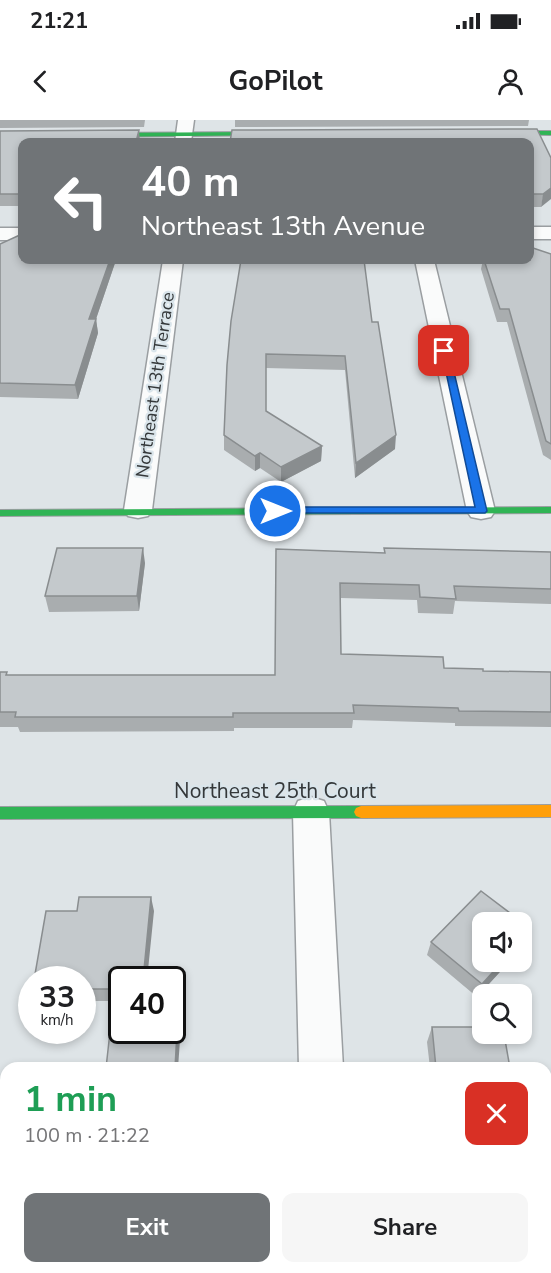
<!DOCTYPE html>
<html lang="en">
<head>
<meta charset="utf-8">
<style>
	:root { --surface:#fff; --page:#f6f6f6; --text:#202124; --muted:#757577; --accent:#707477 }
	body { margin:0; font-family:"Nunito Sans",sans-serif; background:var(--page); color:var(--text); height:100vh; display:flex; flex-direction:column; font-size:22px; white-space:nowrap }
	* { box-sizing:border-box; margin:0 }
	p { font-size:20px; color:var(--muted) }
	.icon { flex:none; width:33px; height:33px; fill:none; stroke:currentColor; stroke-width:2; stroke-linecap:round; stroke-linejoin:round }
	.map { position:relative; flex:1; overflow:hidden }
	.drawer { position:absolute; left:0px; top:942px; width:552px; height:212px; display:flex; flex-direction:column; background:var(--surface); border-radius:18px 18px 0 0; box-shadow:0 3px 9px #0003 }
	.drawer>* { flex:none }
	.guide { position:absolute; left:18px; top:18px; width:516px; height:126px; border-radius:12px; box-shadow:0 3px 9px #0003; background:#707477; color:#fff; overflow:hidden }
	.buttons { position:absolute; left:472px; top:792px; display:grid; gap:12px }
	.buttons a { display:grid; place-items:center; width:60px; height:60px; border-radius:12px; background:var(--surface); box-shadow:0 3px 9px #0003; font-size:30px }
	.speed { position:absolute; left:18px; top:846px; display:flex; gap:12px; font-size:30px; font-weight:700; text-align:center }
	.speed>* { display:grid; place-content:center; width:78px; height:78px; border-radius:50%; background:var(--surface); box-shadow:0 3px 9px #0003; line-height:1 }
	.speed small { font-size:15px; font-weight:400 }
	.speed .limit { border:3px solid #111; border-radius:9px; background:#fff; color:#111 }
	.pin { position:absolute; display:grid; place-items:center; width:51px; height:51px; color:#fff; margin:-26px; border-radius:12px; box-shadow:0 3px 9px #0006 }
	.me { position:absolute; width:66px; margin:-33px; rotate:90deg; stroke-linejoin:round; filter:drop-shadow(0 0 4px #0008) }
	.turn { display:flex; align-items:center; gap:21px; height:126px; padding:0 24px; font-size:27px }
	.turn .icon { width:78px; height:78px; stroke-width:2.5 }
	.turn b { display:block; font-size:42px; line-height:51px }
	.round { display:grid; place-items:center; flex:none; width:63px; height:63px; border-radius:12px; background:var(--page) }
	.summary { display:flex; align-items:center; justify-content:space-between; height:102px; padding:0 24px }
	h1 { font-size:36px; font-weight:700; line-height:45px; color:#1e9e55 }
	.action { display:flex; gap:12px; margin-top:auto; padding:12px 24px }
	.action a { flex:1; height:69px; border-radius:12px; background:var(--accent); color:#fff; font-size:24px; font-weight:700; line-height:69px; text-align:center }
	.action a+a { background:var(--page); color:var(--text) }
	.status { display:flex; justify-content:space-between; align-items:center; height:42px; padding:0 30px; background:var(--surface); direction:ltr }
	.status svg { height:16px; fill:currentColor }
	header { display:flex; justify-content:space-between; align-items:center; height:78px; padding:0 24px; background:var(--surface); font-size:27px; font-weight:700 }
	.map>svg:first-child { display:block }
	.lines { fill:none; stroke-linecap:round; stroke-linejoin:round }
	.street-casing { stroke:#9a9ea1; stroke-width:3 }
	.fast-casing { stroke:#9a9ea1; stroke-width:2 }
	.slow-casing { stroke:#9a9ea1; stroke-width:2 }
	.street { fill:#fafbfb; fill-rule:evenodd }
	.fast { fill:#30b455; fill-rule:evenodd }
	.slow { fill:#ff9f0a; fill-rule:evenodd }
	.wall { fill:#a9adaf }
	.shaded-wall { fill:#898d8f }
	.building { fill:#c4c9cc; stroke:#898d8f; stroke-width:1.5 }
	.route { fill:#1a73e8; stroke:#114b97; stroke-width:1.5 }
	.labels { text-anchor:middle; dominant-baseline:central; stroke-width:4.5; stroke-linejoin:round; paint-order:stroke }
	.far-street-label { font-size:18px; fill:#34383a; stroke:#dae5eb }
	.street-label { font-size:21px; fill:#34383a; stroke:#dae5eb }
</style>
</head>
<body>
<div class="status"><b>21:21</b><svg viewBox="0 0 49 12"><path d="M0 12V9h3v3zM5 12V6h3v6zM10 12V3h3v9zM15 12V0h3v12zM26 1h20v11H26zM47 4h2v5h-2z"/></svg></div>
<header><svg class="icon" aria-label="back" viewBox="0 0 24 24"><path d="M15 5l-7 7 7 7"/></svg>GoPilot<svg class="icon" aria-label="person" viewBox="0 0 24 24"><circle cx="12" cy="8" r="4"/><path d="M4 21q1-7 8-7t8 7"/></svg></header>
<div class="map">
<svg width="551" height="1153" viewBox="0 0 551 1153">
	<rect width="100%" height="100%" fill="#dee4e7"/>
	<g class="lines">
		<g class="street-casing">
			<path id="street" d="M178 0H194L191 22H175Z
				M530 107H551V119H530Z
				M0 108H22V120H0Z
				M163 140H183L152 390 148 396 138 398 128 396 124 390Z
				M415 140H434L495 391 491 397 481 399 471 397 467 391Z
				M311 677 324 681 329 692 343 948H299L293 692 298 681Z
				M303 1148H353V1153H303Z"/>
		</g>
		<g class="fast-casing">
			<path id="fast" d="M493 11H551V15L491 14Z
				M276 12 278 15 94 17 91 15 94 13Z
				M551 387V393L0 396V390Z
				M361 686 366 688 368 692 366 696 361 698 0 699V687Z"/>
		</g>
		<g class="slow-casing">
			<path id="slow" d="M551 685V697L361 698 356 696 354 692 356 688 361 686Z"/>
		</g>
		<use href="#street" class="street"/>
		<use href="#fast" class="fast"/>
		<use href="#slow" class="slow"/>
	</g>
	<path class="wall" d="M0 0H145L144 7 0 8Z
		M235 0H529L528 6 235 7Z
		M0 11 22 22V86H0Z
		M530 22 551 38 541 87H530Z
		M0 124 115 143 96 199 98 213 78 279 0 277Z
		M551 134V340L543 335 507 202H497L481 149 483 140Z
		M372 202 395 329 355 358 345 250 266 248V291L322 326 321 341 281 362 260 348 255 351 224 330V315L227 245Z
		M384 428 551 432V484L455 481 453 494 418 493 417 480 341 478V534L444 548 483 551 551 552V607L455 606V603L353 600 352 608H234V611L20 612 18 607H0V552L8 555H275L276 429 384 433Z
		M145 443 139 491 49 492 45 476Z
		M481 771 531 809 526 822 522 827V802H483V842H509L477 877 427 835 431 822Z
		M154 791 122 860V881H82V860Z
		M432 907 510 948H430L427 922Z
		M465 1148H546L551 1153H466Z"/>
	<path class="shaded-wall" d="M139 10 140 22H136Z
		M551 68V79L541 87 543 74Z
		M110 140H115V143L96 199 98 213 78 279 75 265 89 199Z
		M396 315 395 329 355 358 356 343Z
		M322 326 321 341 281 362V347Z
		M260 333V348L255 351V336Z
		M143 428 145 443 139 491 137 476Z
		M151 777 154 791 147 860H143Z
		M531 809 526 822 522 827V820Z
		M502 842H509L477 877 482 864Z
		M178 894 181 906 178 948H175Z
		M159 1148H162V1153H158Z"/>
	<path class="building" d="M537 9 551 38V68L543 74H530V22H230L232 10Z
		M139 10 136 22H22V74H0V11Z
		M22 114V140H110L89 199H96L75 265 0 263V124Z
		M530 127 551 134V324L546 321 509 189H500L484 140H530Z
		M241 140H364L372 202H378L396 315 356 343 345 236 266 234V291L322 326 281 347 260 333 255 336 224 315 227 245 231 201Z
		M57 428H143L137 476H45Z
		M384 428 551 432V469L454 466 456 479 420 477 419 465 340 463 341 534 443 537 444 548 483 549V551L551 552V592L459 591 458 588 353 585 354 593H233V597H15L16 592H0V552H7L6 555H275L276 429 385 433Z
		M481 771 531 809 522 820V802H483V842H502L482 864 431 822Z
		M79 777H151L143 860H122V869H82V860H34L46 791H77Z
		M112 894H122V910H172V894H178L175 948H106Z
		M432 907H483V914H504L510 948H436Z
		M546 1067H551V1153H473V1148H546Z
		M33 1148H159L158 1153H32Z"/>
	<path class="route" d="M441 229 449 231 487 391 485 393H271V388L275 387H475Z"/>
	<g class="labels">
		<g class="far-street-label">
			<text transform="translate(155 265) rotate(-82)">Northeast 13th Terrace</text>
		</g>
		<g class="street-label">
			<text x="275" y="671">Northeast 25th Court</text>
		</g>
	</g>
</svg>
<div class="buttons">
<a><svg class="icon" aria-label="sound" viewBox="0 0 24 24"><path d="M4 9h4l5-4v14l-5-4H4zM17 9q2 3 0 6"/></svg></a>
<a><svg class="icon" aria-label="search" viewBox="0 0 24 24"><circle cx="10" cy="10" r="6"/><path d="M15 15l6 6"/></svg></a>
</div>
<div class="speed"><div>33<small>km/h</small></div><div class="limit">40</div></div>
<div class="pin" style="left:444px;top:231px;background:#d93025"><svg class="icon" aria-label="arrive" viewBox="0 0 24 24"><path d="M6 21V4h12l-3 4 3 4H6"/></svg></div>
<svg class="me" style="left:275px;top:391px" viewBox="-20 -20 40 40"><circle r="17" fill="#1a73e8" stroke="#fff" stroke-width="3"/><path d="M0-11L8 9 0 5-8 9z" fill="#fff"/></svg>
<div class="guide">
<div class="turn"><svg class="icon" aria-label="left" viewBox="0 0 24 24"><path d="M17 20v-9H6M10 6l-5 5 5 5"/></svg><div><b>40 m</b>Northeast 13th Avenue</div></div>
</div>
<section class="drawer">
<div class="summary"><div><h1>1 min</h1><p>100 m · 21:22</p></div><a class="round" style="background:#d93025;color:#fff"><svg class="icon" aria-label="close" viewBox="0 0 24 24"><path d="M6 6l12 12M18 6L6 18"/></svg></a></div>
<div class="action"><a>Exit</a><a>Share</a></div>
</section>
</div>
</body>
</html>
